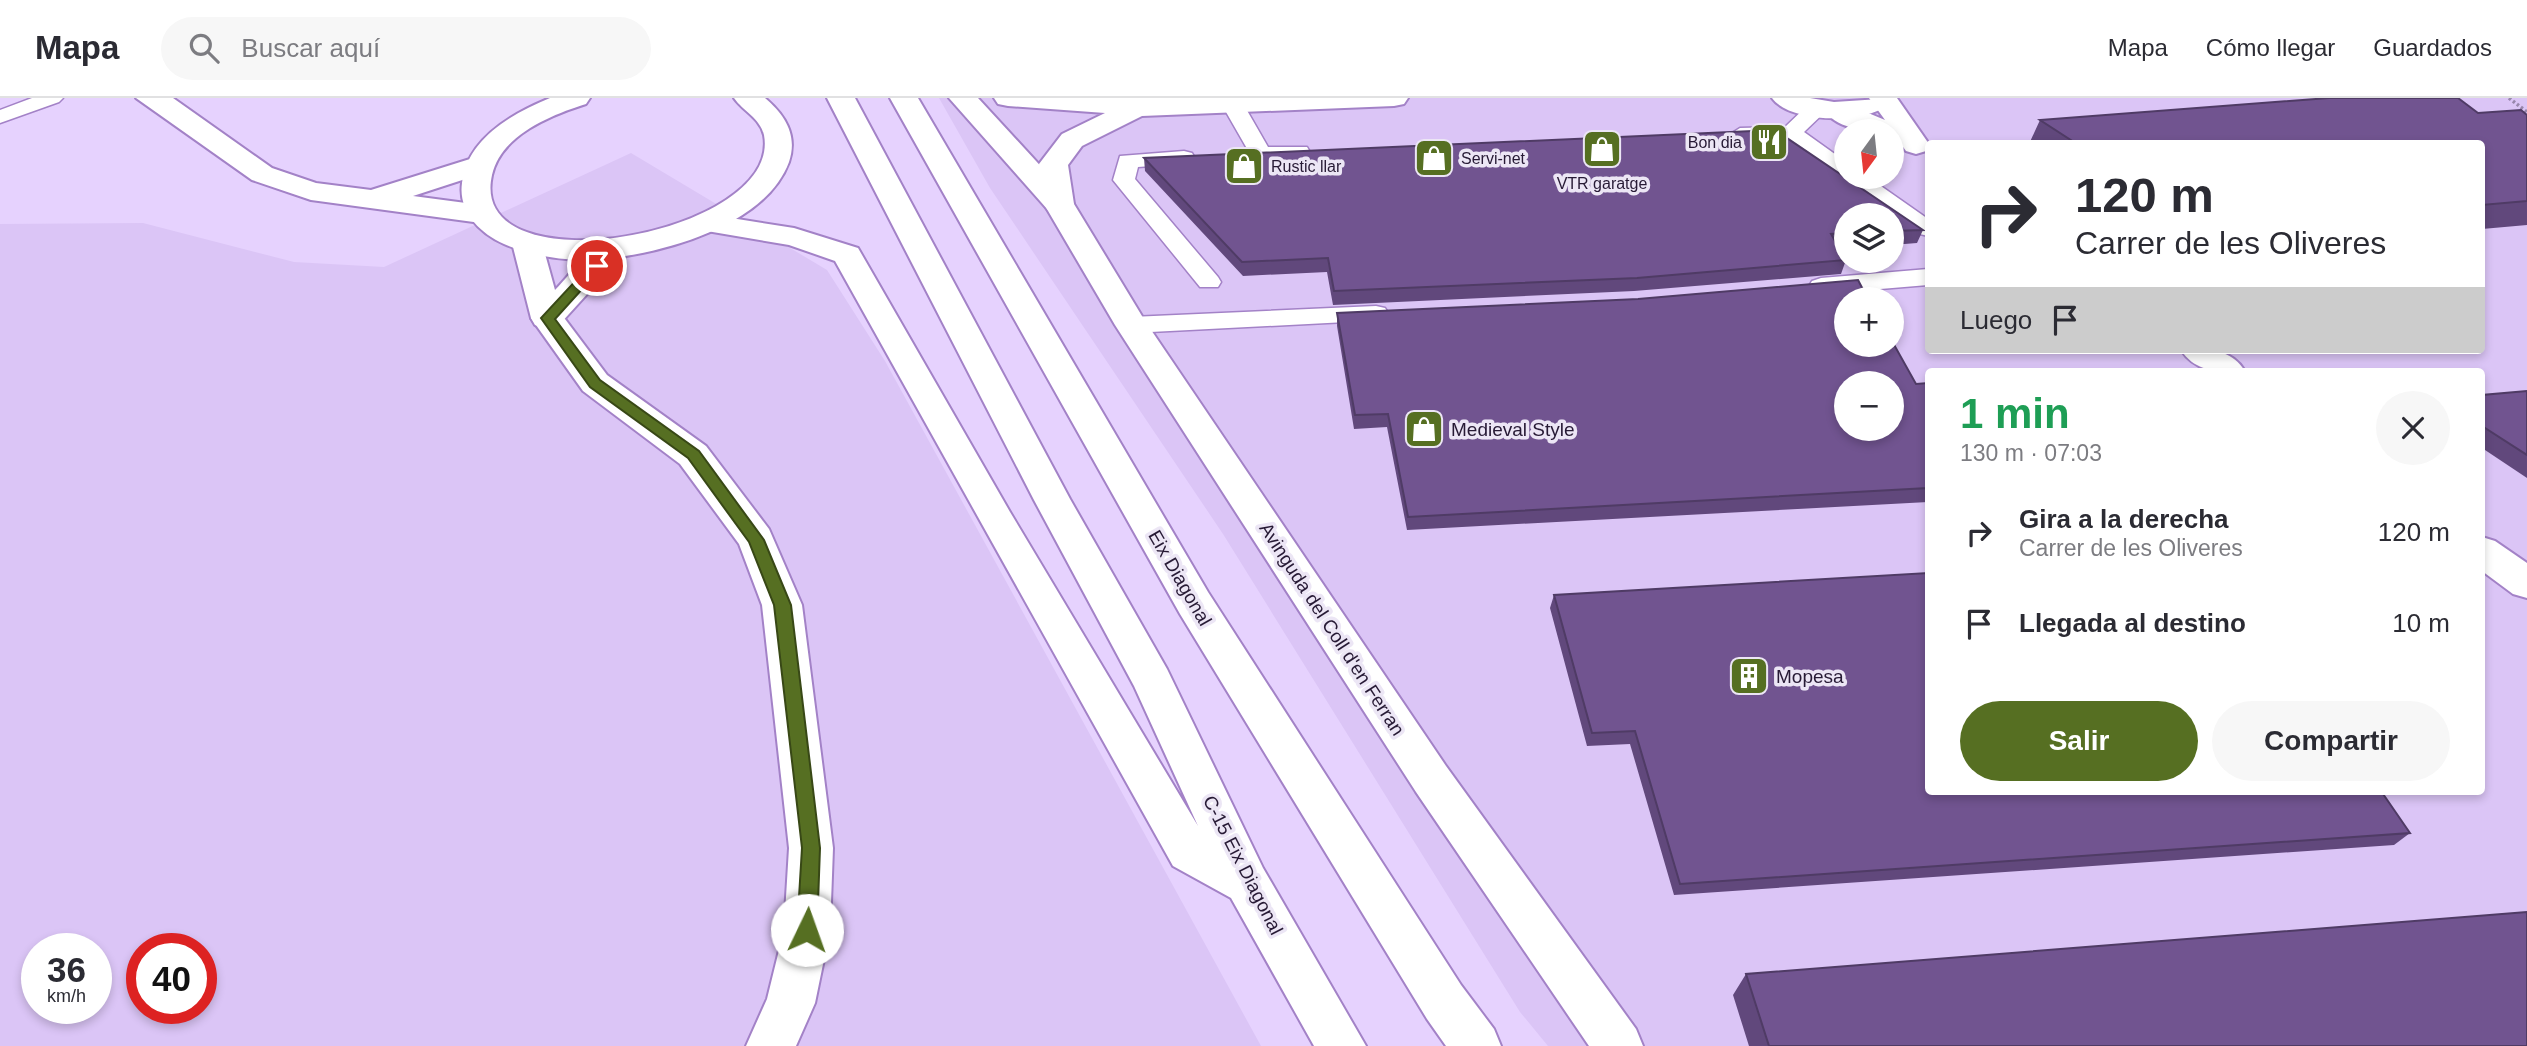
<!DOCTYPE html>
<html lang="es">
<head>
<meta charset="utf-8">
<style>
	:root { --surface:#fff; --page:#f7f7f7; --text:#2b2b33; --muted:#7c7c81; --line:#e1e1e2; --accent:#566f22 }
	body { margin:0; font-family:Helvetica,sans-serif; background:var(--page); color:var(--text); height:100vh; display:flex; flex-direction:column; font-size:26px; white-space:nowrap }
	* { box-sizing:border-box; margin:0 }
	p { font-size:23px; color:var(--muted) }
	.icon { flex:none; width:38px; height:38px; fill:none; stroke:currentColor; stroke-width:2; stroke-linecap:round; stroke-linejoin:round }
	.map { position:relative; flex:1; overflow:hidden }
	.drawer { position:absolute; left:1925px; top:270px; width:560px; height:427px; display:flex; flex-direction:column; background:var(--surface); border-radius:7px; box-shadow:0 4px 10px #0003 }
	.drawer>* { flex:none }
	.guide { position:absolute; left:1925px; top:42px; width:560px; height:214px; border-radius:7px; box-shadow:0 4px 10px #0003; background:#fff; color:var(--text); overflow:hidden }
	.needle { width:46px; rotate:195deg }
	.controls { position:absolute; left:1834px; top:21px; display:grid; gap:14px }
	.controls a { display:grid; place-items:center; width:70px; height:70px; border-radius:50%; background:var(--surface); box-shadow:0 4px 10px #0003; font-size:35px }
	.speed { position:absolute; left:21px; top:835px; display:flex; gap:14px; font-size:35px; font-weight:700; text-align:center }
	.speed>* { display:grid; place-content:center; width:91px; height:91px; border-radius:50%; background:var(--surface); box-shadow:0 4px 10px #0003; line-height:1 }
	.speed small { font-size:18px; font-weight:400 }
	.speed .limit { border:10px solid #d22; background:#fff; color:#111 }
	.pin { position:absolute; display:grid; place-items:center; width:60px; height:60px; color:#fff; margin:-30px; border:4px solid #fff; border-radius:50%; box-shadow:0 2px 7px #0007 }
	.me { position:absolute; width:77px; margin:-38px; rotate:3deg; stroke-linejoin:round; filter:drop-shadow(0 0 5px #0008) }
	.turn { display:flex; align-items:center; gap:24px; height:147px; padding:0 35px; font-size:32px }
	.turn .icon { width:91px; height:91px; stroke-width:2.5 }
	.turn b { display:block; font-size:49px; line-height:60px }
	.then { display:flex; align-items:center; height:66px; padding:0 35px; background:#0003; gap:14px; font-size:26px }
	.round { display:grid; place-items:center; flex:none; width:74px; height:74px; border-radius:37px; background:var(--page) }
	.summary { display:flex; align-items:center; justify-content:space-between; height:119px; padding:0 35px }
	h1 { font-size:42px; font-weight:600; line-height:52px; color:#1e9e55 }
	.cta { display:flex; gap:14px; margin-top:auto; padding:14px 35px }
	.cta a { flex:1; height:80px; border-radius:42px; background:var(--accent); color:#fff; font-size:28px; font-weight:600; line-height:80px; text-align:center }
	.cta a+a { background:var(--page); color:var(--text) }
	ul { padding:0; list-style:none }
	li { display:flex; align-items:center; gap:21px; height:91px; padding:0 35px }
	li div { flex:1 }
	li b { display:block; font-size:26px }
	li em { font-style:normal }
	header { display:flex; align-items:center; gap:42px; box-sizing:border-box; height:98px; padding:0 35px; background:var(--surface); border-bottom:2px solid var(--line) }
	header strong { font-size:33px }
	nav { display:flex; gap:38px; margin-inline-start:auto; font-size:24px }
	.search { width:490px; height:63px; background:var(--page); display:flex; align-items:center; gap:18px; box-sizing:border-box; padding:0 24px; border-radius:38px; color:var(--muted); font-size:26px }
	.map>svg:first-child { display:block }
	.built { fill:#dbc5f6; fill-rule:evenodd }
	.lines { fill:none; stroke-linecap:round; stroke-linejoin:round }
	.lane-casing { stroke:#a382c7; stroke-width:3 }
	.street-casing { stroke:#a382c7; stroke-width:4 }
	.secondary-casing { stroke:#a382c7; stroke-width:4 }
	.highway-casing { stroke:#a382c7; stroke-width:4 }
	.path { stroke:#9887ac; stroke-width:3.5; stroke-dasharray:2.5 2.5; stroke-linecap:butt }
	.lane { fill:#fff; fill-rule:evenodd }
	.street { fill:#fff; fill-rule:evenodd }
	.secondary { fill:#fff; fill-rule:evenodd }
	.highway { fill:#fff; fill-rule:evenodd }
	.wall { fill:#61487c }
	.building { fill:#715490; stroke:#4f3b65; stroke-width:2; fill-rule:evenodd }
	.route { fill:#566f22; stroke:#384816; stroke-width:2 }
	.labels { text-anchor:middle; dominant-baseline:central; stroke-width:7; stroke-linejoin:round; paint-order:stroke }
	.far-poi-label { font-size:16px; fill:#271a35; stroke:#ece6f5; text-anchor:start }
	.poi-label { font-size:19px; fill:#271a35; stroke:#ece6f5; text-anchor:start }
	.street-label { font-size:19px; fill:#271a35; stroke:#ece6f5 }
</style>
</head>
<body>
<header>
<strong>Mapa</strong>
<div class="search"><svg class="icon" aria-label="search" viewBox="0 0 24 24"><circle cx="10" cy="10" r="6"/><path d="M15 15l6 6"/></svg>Buscar aquí</div>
<nav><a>Mapa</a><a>Cómo llegar</a><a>Guardados</a></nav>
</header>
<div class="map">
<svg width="2527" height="948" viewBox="0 0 2527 948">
	<rect width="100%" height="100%" fill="#e6d2fe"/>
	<path class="built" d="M939 0H2527V948H1548L1520 914 1223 436 990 90ZM1846 33H1892V79H1846ZM1928 46H2482V252H1928ZM1846 117H1892V163H1846ZM1846 201H1892V247H1846ZM1928 273H2482V693H1928ZM1846 285H1892V331H1846Z
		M631 55 827 172 885 263 1261 948H0V126L143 125 294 164 384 169ZM37 850H96V910H37ZM142 850H201V910H142Z"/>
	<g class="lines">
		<g class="lane-casing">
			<path id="lane" d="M32 0H63L59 4 0 25V12Z
				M1233 1 1241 2 1268 49H1307L1310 54 1307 59 1253 61 1222 7Z
				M1817 5 1828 11 1804 34 1846 64V79H1868L1928 121V138L1920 136 1786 42 1740 44 1729 37 1740 30 1785 29 1809 6Z
				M1184 53 1192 55 1195 60 1192 65 1138 69 1135 81 1218 179 1221 184 1218 189H1200L1113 82 1120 58Z
				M1928 171V187L1821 196 1812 193 1809 188 1812 183 1821 180Z
				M1376 208 1385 210 1389 216 1385 222 1131 235 1122 233 1118 227 1122 221 1131 219Z"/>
		</g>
		<g class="street-casing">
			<path id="street" d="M136 0H173L272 70 316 85 371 92 470 61 480 58 490 61 494 67 490 73 413 98 481 107 492 110 496 116 492 122 481 125 311 102 252 82Z
				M994 0H1408L1404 6 1394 8 1142 18 1082 48 1068 67 1074 106 1145 223 1446 668 1636 931 1643 948H1589L1416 694 1115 227 1044 106 1039 66 1062 36 1105 15 1008 8 998 6Z
				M1869 0H1897L1929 46 1926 53 1916 56 1906 53 1896 39 1892 40V33C1870 33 1839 33 1825 13L1829 7H1849L1885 22Z
				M527 136 538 138 542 145 555 192C574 173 596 137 624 144L628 151 559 227 547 231 535 227 531 220 512 145 516 138Z
				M2181 252C2207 252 2230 249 2245 273 2219 273 2197 276 2181 252Z
				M2482 439 2495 443 2527 465V500L2513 496 2482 473Z"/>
		</g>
		<g class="secondary-casing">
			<path id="secondary" d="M550 0H590L586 6C551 17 501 37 492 77 466 193 783 138 764 37 760 20 743 13 734 0H765C785 17 798 37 789 64 765 128 664 155 603 161 570 164 534 159 504 146 479 135 458 113 462 85 467 41 513 15 550 0Z
				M1772 0H1810L1834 4 1896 0C1877 27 1791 27 1772 0Z
				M547 209 559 213 607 277 706 348 769 431 802 507 833 750 830 832 815 905 796 948H746L767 901 784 832 789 750 762 507 739 446 680 366 583 293 531 220 535 213Z"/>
		</g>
		<g class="highway-casing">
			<path id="highway" d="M827 0H855L1070 401 1167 571 1263 770 1366 948H1314L1231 800 1173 768 835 163 789 147 695 131 691 125 695 119 706 116 794 130 858 150 1010 414 1198 728 1134 588 1034 402Z
				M890 0H918L1208 494 1461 887 1494 931 1501 948H1446L1427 921 1180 516Z
				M949 0H978L1070 100 1074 106 1070 112 1059 115 1048 112Z"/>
		</g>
		<path class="path" d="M2509 0 2527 14"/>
		<use href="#lane" class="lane"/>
		<use href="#street" class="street"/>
		<use href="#secondary" class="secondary"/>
		<use href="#highway" class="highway"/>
	</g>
	<path class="wall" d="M2478 15 2527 17V127L2482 131V46H2029L2040 22Z
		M1775 32 1923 132 1917 145 1892 147V117H1846V149H1839L1846 162 1841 176 1634 193 1333 207 1327 174 1243 178 1145 73 1144 60Z
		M1337 215 1916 286 1928 285V404L1407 432 1387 329 1354 331 1337 228Z
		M2527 293V380L2482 350V297Z
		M1554 497 2410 735 2394 747 1674 797 1630 646 1587 648 1550 510Z
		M1746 876 2527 948H1749L1733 897Z"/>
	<path class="building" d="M2329 0H2458L2478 15 2521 12 2527 17V103L2482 107V46H2077L2040 22Z
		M1775 32 1923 132 1892 133V117H1846V135L1831 136 1846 162 1637 180 1334 193 1328 160 1242 164 1144 60Z
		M1858 182 1868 201H1846V247H1892V243L1916 286 1928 285V390L1408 419 1388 316 1355 317 1337 215 1638 201ZM1846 285H1892V331H1846Z
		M2527 293V357L2482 328V297Z
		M1928 475V693H2381L2410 735 1680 786 1635 633 1592 635 1554 497Z
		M2527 814V948H1769L1746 876Z"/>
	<path class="route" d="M592 165 603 168 555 221 600 282 699 353 764 442 791 507 820 750 817 832 814 839 807 841 800 839 797 832 802 750 774 507 749 444 688 360 590 289 541 220Z"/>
	<defs>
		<g id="restaurant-square" transform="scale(2.0125)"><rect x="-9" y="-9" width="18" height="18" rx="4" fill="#566f22" stroke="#ece6f5"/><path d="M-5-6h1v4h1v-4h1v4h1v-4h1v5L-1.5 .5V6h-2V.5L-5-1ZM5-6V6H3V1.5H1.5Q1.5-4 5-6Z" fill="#fff"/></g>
		<g id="shop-square" transform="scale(2.0125)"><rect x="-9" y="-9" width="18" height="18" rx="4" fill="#566f22" stroke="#ece6f5"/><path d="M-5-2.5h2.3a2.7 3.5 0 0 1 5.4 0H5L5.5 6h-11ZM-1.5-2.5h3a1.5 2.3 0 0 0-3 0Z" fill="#fff"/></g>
		<g id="building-square" transform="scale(2.0125)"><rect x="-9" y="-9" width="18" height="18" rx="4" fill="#566f22" stroke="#ece6f5"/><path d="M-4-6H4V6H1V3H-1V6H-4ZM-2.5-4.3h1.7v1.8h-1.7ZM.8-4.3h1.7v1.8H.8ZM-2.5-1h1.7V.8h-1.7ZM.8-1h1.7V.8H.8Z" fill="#fff"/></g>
	</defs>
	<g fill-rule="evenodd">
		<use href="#restaurant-square" x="1769" y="44"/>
		<use href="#shop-square" x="1602" y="51"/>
		<use href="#shop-square" x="1434" y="60"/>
		<use href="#shop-square" x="1244" y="68"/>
		<use href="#shop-square" x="1424" y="331"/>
		<use href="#building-square" x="1749" y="578"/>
	</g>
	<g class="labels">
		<g class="far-poi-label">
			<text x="1742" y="44" text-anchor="end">Bon dia</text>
			<text x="1461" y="60">Servi-net</text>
			<text x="1271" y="68">Rustic llar</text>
			<text x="1602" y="85" text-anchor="middle">VTR garatge</text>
		</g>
		<g class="poi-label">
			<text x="1451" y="331">Medieval Style</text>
			<text x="1776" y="578">Mopesa</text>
		</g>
		<g class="street-label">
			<text transform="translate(1180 480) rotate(60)">Eix Diagonal</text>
			<text transform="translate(1332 531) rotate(57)">Avinguda del Coll d'en Ferran</text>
			<text transform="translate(1243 767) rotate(63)">C-15 Eix Diagonal</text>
		</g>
	</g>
</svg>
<div class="controls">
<a><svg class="needle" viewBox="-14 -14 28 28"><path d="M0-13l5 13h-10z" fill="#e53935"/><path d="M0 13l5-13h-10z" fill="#7c7c81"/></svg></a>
<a><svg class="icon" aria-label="layers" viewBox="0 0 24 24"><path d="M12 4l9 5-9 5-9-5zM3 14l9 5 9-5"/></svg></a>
<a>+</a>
<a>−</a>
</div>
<div class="speed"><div>36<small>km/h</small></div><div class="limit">40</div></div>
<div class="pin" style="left:597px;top:168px;background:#d93025"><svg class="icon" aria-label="arrive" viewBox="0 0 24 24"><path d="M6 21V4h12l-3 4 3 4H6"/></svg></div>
<svg class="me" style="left:807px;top:832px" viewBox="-20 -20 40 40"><circle r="19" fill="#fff"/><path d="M0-13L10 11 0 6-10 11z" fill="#566f22"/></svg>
<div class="guide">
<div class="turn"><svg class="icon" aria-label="right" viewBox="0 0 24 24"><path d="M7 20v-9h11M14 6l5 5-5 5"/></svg><div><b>120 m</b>Carrer de les Oliveres</div></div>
<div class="then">Luego<svg class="icon" aria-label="arrive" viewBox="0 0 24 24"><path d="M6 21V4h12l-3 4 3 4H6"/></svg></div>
</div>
<section class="drawer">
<div class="summary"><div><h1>1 min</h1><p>130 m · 07:03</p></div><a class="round"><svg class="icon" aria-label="close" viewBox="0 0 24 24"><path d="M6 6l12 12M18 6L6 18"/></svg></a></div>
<ul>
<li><svg class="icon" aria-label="right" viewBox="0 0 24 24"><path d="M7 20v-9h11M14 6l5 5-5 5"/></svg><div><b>Gira a la derecha</b><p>Carrer de les Oliveres</p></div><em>120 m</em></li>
<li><svg class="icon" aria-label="arrive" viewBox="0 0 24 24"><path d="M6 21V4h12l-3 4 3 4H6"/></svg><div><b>Llegada al destino</b></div><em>10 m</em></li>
</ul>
<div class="cta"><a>Salir</a><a>Compartir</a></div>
</section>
</div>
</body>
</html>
